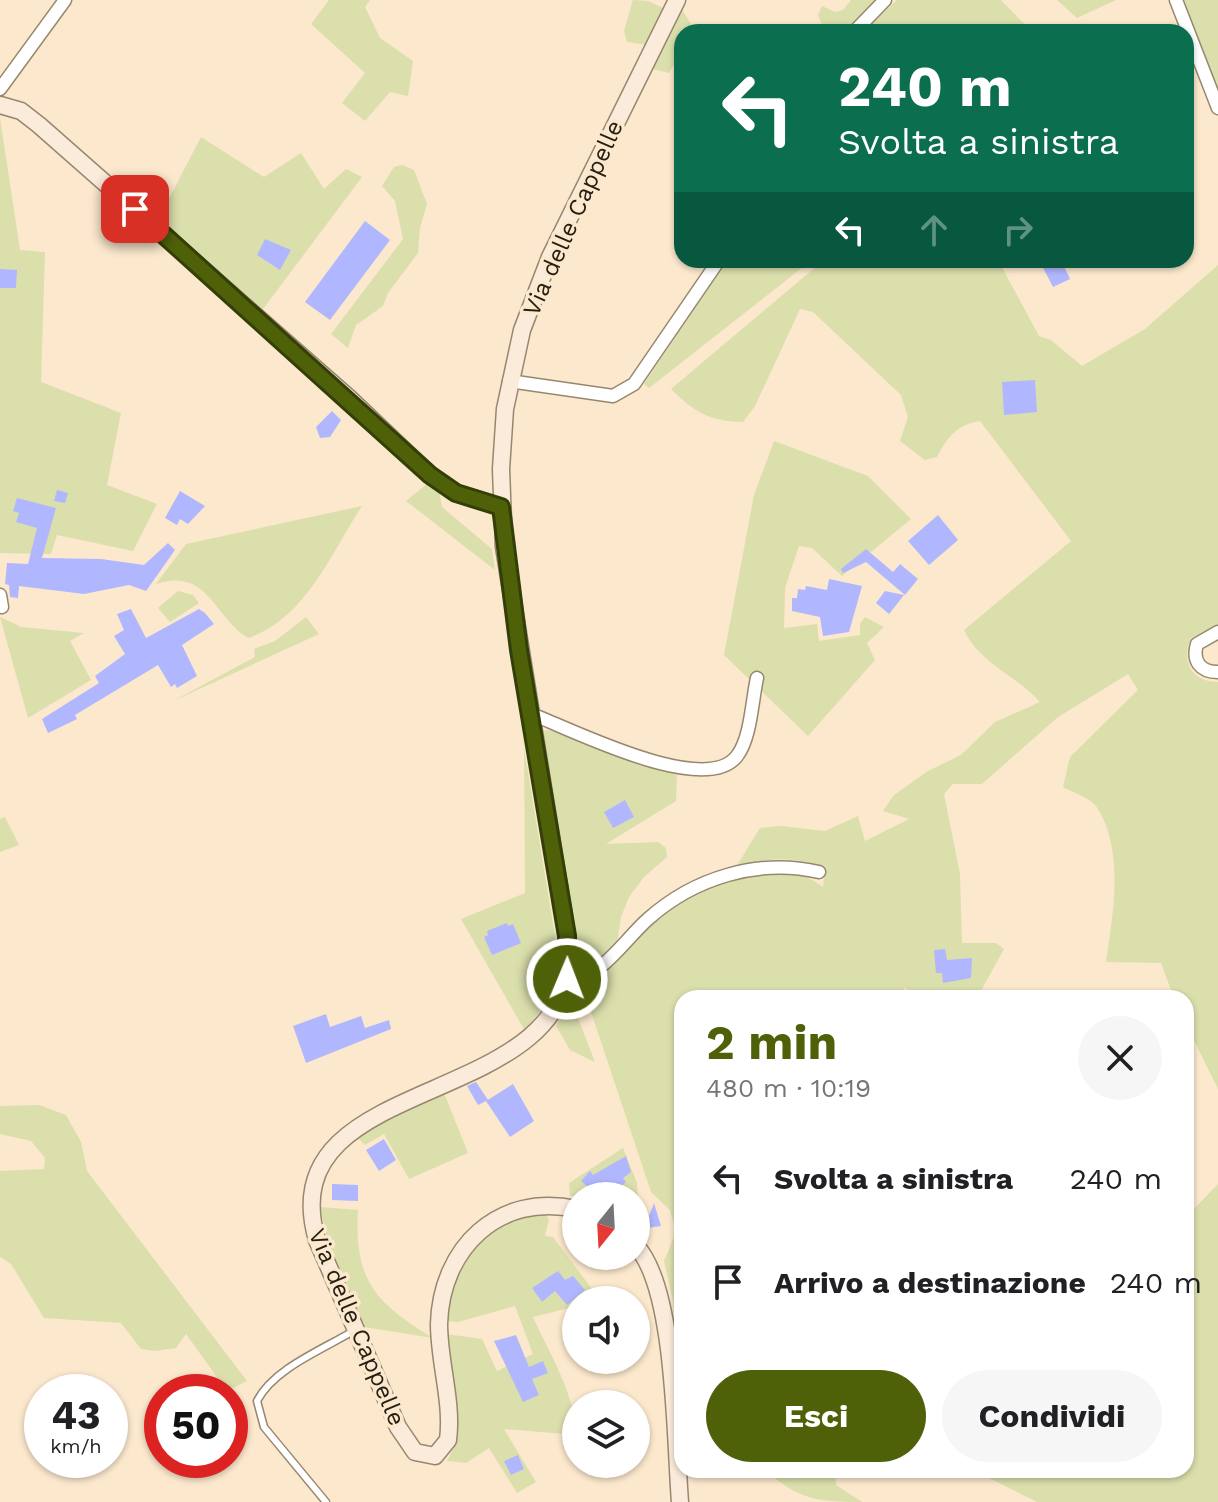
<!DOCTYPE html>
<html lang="it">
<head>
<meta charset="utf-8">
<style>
	:root { --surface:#fff; --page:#f6f6f6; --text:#202124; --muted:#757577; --accent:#4e6109 }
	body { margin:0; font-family:"Work Sans",sans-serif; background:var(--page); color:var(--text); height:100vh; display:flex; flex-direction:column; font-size:30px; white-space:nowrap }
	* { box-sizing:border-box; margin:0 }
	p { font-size:26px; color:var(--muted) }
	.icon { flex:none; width:44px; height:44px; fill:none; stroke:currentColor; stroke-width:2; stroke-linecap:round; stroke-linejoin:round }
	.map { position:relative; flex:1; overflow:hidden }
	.sheet { position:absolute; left:674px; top:990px; width:520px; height:488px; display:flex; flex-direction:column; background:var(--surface); border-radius:24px; box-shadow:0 2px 6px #0004 }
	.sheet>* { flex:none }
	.hud { position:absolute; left:674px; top:24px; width:520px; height:244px; border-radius:24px; box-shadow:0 2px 6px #0004; background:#0b6e4f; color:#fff; overflow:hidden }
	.needle { width:52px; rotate:198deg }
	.buttons { position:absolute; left:562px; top:1182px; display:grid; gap:16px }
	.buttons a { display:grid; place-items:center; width:88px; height:88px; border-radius:50%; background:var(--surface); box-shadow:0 2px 6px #0004; font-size:40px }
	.speed { position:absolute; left:24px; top:1374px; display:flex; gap:16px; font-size:40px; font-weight:700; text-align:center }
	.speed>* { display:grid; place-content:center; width:104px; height:104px; border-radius:50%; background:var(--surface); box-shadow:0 2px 6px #0004; line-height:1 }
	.speed small { font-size:20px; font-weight:400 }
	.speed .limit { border:12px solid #d22; background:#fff; color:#111 }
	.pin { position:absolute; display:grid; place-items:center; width:68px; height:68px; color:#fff; margin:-34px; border-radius:16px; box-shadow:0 4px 12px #0006 }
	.me { position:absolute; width:88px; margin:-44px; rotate:1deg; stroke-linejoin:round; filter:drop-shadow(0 0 6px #0008) }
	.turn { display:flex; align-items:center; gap:28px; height:168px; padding:0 32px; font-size:36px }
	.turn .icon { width:104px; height:104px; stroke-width:2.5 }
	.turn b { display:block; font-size:56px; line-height:68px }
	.lanes { display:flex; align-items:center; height:76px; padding:0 32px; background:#0003; justify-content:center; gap:40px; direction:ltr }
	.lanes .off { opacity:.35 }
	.round { display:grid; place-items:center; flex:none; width:84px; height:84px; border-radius:42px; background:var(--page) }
	.summary { display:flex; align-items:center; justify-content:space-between; height:136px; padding:0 32px }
	h1 { font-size:48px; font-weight:700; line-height:60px; color:var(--accent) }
	.cta { display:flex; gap:16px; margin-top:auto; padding:16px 32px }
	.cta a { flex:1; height:92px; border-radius:48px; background:var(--accent); color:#fff; font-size:32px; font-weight:700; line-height:92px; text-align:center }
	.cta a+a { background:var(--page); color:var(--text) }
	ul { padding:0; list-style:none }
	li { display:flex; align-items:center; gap:24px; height:104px; padding:0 32px }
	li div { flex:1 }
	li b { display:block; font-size:30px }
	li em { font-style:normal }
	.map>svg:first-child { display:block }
	.green { fill:#dbdfac }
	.building { fill:#b1b7ff }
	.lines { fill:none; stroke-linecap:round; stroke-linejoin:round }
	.lane-casing { stroke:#98876f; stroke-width:9 }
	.street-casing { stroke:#98876f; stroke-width:15 }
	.secondary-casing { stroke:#98876f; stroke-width:19 }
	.lane { stroke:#fff; stroke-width:6 }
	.street { stroke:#fff; stroke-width:12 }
	.secondary { stroke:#fbebda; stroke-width:16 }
	.route-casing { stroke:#333f06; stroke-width:20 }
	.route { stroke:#4e6109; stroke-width:14 }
	.labels { text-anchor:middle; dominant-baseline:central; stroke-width:7; stroke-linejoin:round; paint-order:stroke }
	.street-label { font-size:24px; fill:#241e14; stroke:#fbe8cd }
</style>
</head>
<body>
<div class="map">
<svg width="1218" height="1502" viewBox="0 0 1218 1502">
	<rect width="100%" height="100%" fill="#fbe8cd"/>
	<path class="green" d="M329 0H370L365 7 380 38 413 61 408 96 390 92 365 121 342 103 365 73 311 24Z
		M633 0 648 1 665 9 647 45 627 42 624 31Z
		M851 0H877L845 32H812L823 28 818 15 822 6 835 12 843 10Z
		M897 0H1001L1032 32H863Z
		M1057 0H1116L1077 18Z
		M1182 0H1218V92Z
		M682 10 691 24 689 32H682V49L669 73 653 69Z
		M0 118 20 250 45 252 41 382 121 413 107 485 157 504 133 551 57 535 51 554 0 553Z
		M201 137 264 177 301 153 324 189 346 169 362 177 263 309 159 218Z
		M402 165 414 170 427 204 420 228 418 253 388 293 383 306 356 325 348 348 331 334 403 239 395 201 382 186 394 167Z
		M727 260H812L649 388 644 384Z
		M824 260H998L1039 336 1051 340 1082 366 1145 329 1218 265V625L1191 638C1181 662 1191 681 1218 682V1089L1186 1024V998H1174L1161 963 1106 962C1113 915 1125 848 1096 806 1090 798 1072 792 1063 787L1070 757 1138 690 1128 674 1058 717 982 784H953L944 794 960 874 962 943H996L1004 949 977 998H920L904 987 906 998H682V1382L673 1301 664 1261 676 1232 670 1210 651 1192 591 1012 594 996 590 979C618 952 645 923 678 901 716 876 785 856 823 887L825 869C794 855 768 858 736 867L760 828 781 826 825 831 858 816 865 841 909 819 883 811 894 795 928 771 961 755 995 722 1040 702C1016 675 980 664 964 630L1071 541 980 421C957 425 948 436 937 457L925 460 900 441 908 417 901 395 813 312 800 309 755 406 743 422C710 421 695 413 671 389Z
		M774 441 868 476 911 519 842 576 812 548 799 546 785 588 784 628 817 624 819 641 860 635V624L865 617 884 627 867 643 875 660 808 736 724 655 754 495Z
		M428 483 439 491 442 507 492 549 495 570 406 501Z
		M362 506C330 555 306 618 248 638 212 615 208 567 156 584L186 544Z
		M178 591 193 595 199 603 170 622 158 608Z
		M0 617 21 627 84 633 70 641 91 680 28 718Z
		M306 617 319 634 171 702 255 657 254 649 275 641Z
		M549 730 677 775 676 801 606 844 658 842 666 848 667 857 644 877 629 897 621 917 617 943 587 973 580 956 543 731Z
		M524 748 560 966 552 995 525 1031 461 919 525 893Z
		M5 817 19 845 0 852V819Z
		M567 1005 578 1018 595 1062 570 1050 556 1026Z
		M444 1093 468 1153 409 1179 384 1134 365 1145 358 1138 380 1122Z
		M39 1105 66 1115 81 1142 87 1171 247 1381 227 1391 186 1334 176 1348 155 1351 141 1349 121 1323 44 1318 11 1264 0 1257V1171L44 1169 45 1158 31 1141 0 1134V1106Z
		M623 1148 637 1183 640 1234 636 1230V1196H570L569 1183Z
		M1218 1184V1502H1037L979 1473 944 1470H1186V1314L1193 1305 1186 1283V1217Z
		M320 1207 358 1210C354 1280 375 1303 433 1338L364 1327 330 1252Z
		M546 1213 549 1220 545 1236 553 1237 592 1289 569 1308 533 1317C549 1353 576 1395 576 1435L504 1429 536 1482 517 1493 489 1448 466 1463 447 1461 457 1441 446 1334 482 1339 497 1371 533 1354 515 1306 458 1322 446 1321C456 1264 483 1217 546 1213Z
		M765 1470H835L836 1485 862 1502C818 1502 799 1500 765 1470Z"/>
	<path class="building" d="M365 221 390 240 330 320 305 302Z
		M265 239 291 250 280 270 257 255Z
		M1039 260H1061L1070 279 1053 287Z
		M0 269 17 270 16 288H0Z
		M1035 380 1037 412 1004 415 1002 382Z
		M332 411 341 420 330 437 320 438 316 427Z
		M57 490 68 493 65 503 54 501Z
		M180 491 205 506 188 524 180 519 177 525 165 518Z
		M17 498 56 508 42 558 101 559 144 565 168 543 175 550 146 591 129 585 84 594 19 586 18 598 10 597 9 585 5 584 7 563 28 564 37 528 16 522 19 513 13 511Z
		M938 515 958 540 929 565 908 541Z
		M866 549 893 572 900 564 918 579 905 595 866 562 843 573 841 569Z
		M829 579 862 586 849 632 823 636 820 617 792 611V598H797L798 589 805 590 806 586 827 590Z
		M885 591 904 595 889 614 876 603Z
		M131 609 146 638 199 609 205 613 214 624 182 645 197 676 177 688 175 684 171 687 158 665 75 715 77 719 48 733 42 719 99 683 95 676 125 654 114 636 124 630 117 614Z
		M625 800 634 817 613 828 604 812Z
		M507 923 508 926 513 924 521 943 492 955 484 937 488 935 487 931Z
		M945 949 947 960 972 958 971 978 943 983 942 973H936L934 950Z
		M326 1014 330 1027 361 1016 365 1028 389 1020 391 1029 306 1063 293 1026Z
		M476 1082 488 1100 478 1105 467 1086Z
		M513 1084 534 1121 510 1137 486 1101Z
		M384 1139 396 1160 379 1171 366 1150Z
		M626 1156 631 1172 623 1178 626 1182 609 1196 597 1183 590 1189 581 1181 590 1171 593 1175Z
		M332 1184 358 1185V1201L332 1200Z
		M654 1203 661 1226 647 1228V1221Z
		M558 1271 565 1280 573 1276 585 1290 567 1305 555 1291 542 1302 532 1288Z
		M516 1335 529 1367 543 1361 548 1373 532 1379 539 1395 523 1402 494 1341Z
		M518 1455 524 1469 511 1475 504 1461Z"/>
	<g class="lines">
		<g class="lane-casing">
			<path id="lane" d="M326 1502 264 1427 257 1401C274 1368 324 1349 355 1330"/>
		</g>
		<g class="street-casing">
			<path id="street" d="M1176 0 1218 108
				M854 32 885 0
				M0 89 65 0
				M509 381 613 396 634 384 719 260
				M0 595 2 607
				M1218 632 1197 644C1192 661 1200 672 1218 672
				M529 713C571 729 705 798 737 756 751 738 752 700 757 678
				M567 979C599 982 625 939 648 919 694 878 758 858 819 872"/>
		</g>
		<g class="secondary-casing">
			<path id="secondary" d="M0 105 21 111 39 125 349 398 430 475 456 493 501 507
				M576 1209C499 1192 441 1248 439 1324 439 1363 453 1402 448 1440L435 1456 415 1452 398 1427 317 1240C267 1068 578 1114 569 948L504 547 501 469 505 409 522 330 550 257 677 0
				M636 1246C676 1288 675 1442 680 1502"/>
		</g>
		<use href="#lane" class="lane"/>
		<use href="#street" class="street"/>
		<use href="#secondary" class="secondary"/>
	</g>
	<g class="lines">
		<g class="route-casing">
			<path id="route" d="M135 209 430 475 456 493 501 507 519 650 567 936V979"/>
		</g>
		<use href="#route" class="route"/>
	</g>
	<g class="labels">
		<g class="street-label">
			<text transform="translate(573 218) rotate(-66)">Via delle Cappelle</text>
			<text transform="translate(357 1327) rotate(67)">Via delle Cappelle</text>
		</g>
	</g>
</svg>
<div class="buttons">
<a><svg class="needle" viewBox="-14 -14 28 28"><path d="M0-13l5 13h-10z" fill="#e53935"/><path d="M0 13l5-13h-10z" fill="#757577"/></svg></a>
<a><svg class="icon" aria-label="sound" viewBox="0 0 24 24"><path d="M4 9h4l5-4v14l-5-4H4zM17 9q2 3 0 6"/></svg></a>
<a><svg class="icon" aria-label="layers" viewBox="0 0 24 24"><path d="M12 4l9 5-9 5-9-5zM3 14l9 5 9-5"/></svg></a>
</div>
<div class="speed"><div>43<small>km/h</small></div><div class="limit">50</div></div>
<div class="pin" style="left:135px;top:209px;background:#d93025"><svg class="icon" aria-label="arrive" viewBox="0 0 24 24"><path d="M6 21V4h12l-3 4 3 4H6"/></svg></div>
<svg class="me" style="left:567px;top:979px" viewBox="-20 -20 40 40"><circle r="17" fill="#4e6109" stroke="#fff" stroke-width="3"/><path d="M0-11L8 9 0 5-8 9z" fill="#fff"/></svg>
<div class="hud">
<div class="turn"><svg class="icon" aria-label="left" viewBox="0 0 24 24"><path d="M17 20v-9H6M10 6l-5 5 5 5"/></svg><div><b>240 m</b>Svolta a sinistra</div></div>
<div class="lanes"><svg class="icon" aria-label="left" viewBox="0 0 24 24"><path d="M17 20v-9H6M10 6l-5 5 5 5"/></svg><svg class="icon off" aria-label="ahead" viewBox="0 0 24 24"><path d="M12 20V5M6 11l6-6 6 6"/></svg><svg class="icon off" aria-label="right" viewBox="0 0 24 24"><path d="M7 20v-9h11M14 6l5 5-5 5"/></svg></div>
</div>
<section class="sheet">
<div class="summary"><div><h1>2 min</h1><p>480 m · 10:19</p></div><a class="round"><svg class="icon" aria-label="close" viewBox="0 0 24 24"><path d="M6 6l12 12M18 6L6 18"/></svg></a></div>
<ul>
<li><svg class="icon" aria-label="left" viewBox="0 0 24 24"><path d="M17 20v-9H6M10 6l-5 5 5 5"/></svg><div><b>Svolta a sinistra</b></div><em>240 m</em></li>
<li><svg class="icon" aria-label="arrive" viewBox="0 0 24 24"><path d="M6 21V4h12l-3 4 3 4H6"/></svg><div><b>Arrivo a destinazione</b></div><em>240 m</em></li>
</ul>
<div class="cta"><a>Esci</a><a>Condividi</a></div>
</section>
</div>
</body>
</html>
